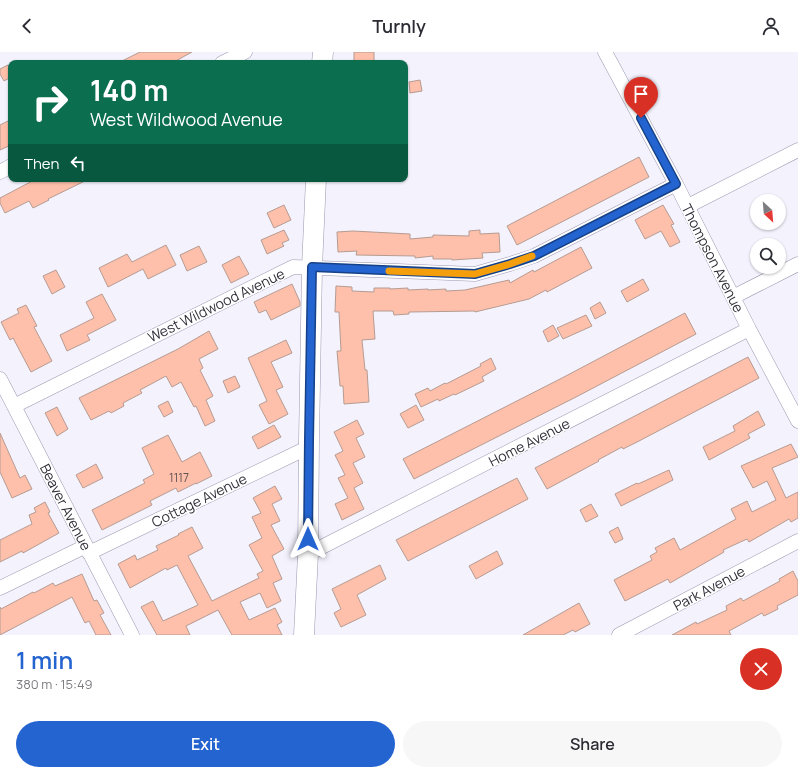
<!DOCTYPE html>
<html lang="en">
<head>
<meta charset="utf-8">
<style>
	:root { --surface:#fff; --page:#f7f7f7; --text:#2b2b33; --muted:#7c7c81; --accent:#2464d0 }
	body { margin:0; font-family:Manrope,sans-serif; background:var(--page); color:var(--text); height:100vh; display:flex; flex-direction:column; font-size:15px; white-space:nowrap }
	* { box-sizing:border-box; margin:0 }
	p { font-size:13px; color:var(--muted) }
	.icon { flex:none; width:22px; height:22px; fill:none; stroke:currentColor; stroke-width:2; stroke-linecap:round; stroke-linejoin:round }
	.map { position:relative; height:583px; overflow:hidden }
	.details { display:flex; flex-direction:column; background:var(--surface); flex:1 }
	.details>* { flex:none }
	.hud { position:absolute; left:8px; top:8px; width:400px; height:122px; border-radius:8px; box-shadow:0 1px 3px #0004; background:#0b6e4f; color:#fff; overflow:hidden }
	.needle { width:26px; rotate:154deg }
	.buttons { position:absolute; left:750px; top:142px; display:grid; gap:8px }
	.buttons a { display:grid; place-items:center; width:36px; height:36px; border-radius:50%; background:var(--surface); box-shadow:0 1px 3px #0004; font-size:20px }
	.pin { position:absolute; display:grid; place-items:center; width:34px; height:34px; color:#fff; margin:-41px -17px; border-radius:50% 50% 50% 0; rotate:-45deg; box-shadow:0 0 4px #0007 }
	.pin .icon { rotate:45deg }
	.me { position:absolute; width:44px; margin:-22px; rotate:0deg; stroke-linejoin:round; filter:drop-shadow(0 0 3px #0008) }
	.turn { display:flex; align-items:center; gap:14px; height:84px; padding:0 16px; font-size:18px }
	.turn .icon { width:52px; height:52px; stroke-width:2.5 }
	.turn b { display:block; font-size:28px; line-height:34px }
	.then { display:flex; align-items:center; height:38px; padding:0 16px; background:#0003; gap:8px; font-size:15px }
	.round { display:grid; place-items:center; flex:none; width:42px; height:42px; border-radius:21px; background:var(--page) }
	.head { display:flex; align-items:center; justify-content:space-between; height:68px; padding:0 16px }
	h1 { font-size:24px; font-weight:600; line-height:30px; color:var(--accent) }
	.button { display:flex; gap:8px; margin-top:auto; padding:8px 16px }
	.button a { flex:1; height:46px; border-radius:24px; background:var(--accent); color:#fff; font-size:16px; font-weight:600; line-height:46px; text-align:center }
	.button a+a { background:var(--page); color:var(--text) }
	header { display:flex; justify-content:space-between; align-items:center; height:52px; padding:0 16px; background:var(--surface); font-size:18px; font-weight:600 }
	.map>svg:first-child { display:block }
	.building { fill:#fec0aa; stroke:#b69b92 }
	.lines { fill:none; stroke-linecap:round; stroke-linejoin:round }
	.minor-casing { stroke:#9a97af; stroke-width:15 }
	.secondary-casing { stroke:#9a97af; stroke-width:21 }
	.minor { stroke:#fff; stroke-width:14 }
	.secondary { stroke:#fff; stroke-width:20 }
	.route-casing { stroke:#174187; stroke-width:10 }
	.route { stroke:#2464d0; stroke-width:7 }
	.slow { stroke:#f59e0b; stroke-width:7 }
	.labels { text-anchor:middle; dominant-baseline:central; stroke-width:3; stroke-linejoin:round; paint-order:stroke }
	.number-label { font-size:12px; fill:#645355 }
	.street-label { font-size:14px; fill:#312f39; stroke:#fff }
</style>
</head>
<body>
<header><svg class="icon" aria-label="back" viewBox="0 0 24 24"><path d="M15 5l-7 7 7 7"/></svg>Turnly<svg class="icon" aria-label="person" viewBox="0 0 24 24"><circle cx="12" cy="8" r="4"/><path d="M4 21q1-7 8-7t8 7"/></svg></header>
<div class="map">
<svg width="798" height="583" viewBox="0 0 798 583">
	<rect width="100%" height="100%" fill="#f4f2fd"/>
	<path class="building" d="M140 0H192L172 11H118Z
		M354 0H374V11H354Z
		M8 13 11 18V25L4 29 0 22V17Z
		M420 28 422 39 410 41 409 30Z
		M8 69 11 75V93L0 98V73Z
		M639 105 649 125 517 193 507 174Z
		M36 127H89L48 147 49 148 33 156 29 149 5 161 0 151V146Z
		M284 153 291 168 274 176 267 161Z
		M663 153 674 172 671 173 680 190 670 195 661 179 645 187 635 168Z
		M284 178 289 188 282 191 284 194 267 202 261 188Z
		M480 178V182L499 181 500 200 482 201 483 206 452 208V207H433V204L415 206V204L356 203 357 199 338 200 337 180 353 179 410 182V187L433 185V183L469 184V179Z
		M166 193 176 213 148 227 143 217 108 235 99 216 127 202 132 210Z
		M199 194 207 210 187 219 180 203Z
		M581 195 592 216 547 240 546 238 529 247 475 260V259L409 260V262L394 263 393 259H373L375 287 362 288 365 318H367L369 350 344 352 343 334H340L337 299H341L339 260H335L336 234 352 235V239L374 240V236H390V237L408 236V238L428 237V238L446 237V239L465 238 509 228 510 231 533 218 534 220 549 212Z
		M239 204 249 222 231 231 222 213Z
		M56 218 65 235 52 242 43 224Z
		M643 227 649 238 627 250 621 239Z
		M292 232 300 250V254L271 268 266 258 259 261 254 250Z
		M102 242 116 268 87 283 90 288 67 299 60 283 94 266 86 250Z
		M600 250 606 261 595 267 590 256Z
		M26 253 37 274 34 275 52 309 31 320 13 286 10 288 1 270 19 261 17 257Z
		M685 261 696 282 576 345 414 427 403 407 562 326Z
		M586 263 592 274 563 287 557 276Z
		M553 273 559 284 548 290 543 279Z
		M209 279 218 297 199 307 203 316 200 318 213 344 206 348 215 369 205 374 196 354 194 355 181 330 172 335 166 324 140 338 142 341 123 351 124 354 111 361 109 359 91 368 79 346 178 297Z
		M286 288 292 301 271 310 283 335 276 338 288 362 269 372 259 353 267 349 248 306Z
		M748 305 759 326 639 389 623 397 622 395 598 408 599 409 547 437 535 416Z
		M491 306 496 317 482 325 484 329 455 343 454 342 439 349 438 347 421 355 415 342 428 336 430 339 445 331 446 332 481 314 480 312Z
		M235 324 240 335 228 341 223 329Z
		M168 349 173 360 164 365 158 354Z
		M416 353 424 368 408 376 400 362Z
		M57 355 68 377 57 384 45 361Z
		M758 359 765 373 748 382 750 386 709 408 703 395 735 379 733 374Z
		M357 368 364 382 356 386 365 405 353 411 363 431 354 436 364 457 342 468 335 452 348 446 338 426 345 423 335 403 343 399 334 380Z
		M274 373 281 385 258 397 252 385Z
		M0 381 20 426 25 423 32 437 12 446 0 420Z
		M168 383 182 410 200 400 212 424 196 432V431L178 440 176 436 150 449 152 453 102 478 92 458 145 431 143 428 154 422 142 396Z
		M791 392 798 405 772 416 786 446 798 440V466L791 470 789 467 749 490 747 487 723 498 724 500 670 531 668 527 625 549 614 528 652 508 650 504 657 500 655 496 674 486 680 498 736 467 731 457 747 449 752 460 776 448 767 429 753 436 741 414Z
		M96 412 103 426 83 436 76 423Z
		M669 418 673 428 621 454 615 442 637 431 638 432Z
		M517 426 528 447 408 509 396 488Z
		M275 434 282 447 272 452 280 469 271 473 284 497 272 504 282 527 273 531 281 549 267 556 260 541 240 550 249 568 275 556 282 570 277 573 282 583H232L218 558 186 574 190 583H157L141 555 153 549 163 569 198 553 177 513 167 518 166 516 130 536 118 512 135 503 137 508 158 498 156 494 179 483 178 482 192 475 203 496 188 504 212 549 259 526 257 522 263 519 249 493 262 486 252 465 261 461 253 446Z
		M45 450 50 460 48 461 59 481 23 501 22 499 0 510V488L32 472 29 463 36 460 34 456Z
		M591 452 598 464 586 470 580 458Z
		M618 475 623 487 615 491 609 480Z
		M497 499 503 512 476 527 469 514Z
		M380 513 386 527 357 543 366 563 341 575 334 561 341 557 332 537Z
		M793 519 798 529V543L777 554 778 557 764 564 762 561 729 579 731 583H672L696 570 697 572 727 558 726 554 741 546 743 549 780 529 779 527Z
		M82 522 94 549 97 548 104 561 100 563 111 583H96L89 569 85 571 72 545 0 583V555L1 557 33 540 34 541 53 531 55 534Z
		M579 551 590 572 575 580 573 578 563 583H523Z"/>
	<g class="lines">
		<g class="minor-casing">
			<path id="minor" d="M605 0 676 132 749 277 798 369
				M222 11 245 0
				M0 120 11 114
				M688 154 798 98
				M733 245 798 212
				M0 327 132 583
				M14 354 293 215 475 222 510 212 534 204 676 132
				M89 501 309 395
				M308 502 749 277
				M0 536 86 494
				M619 583 798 489"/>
		</g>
		<g class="secondary-casing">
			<path id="secondary" d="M322 11 323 0
				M304 583 308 502 309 388 312 215 316 127"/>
		</g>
		<use href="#minor" class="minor"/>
		<use href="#secondary" class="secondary"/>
	</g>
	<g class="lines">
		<g class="route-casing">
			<path id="route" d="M308 487 309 388 312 215 475 222 510 212 534 204 676 132 641 66"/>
		</g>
		<use href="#route" class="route"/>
		<path class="slow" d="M389 219 475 222 510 212 532 204"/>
	</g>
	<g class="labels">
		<g class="number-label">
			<text x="179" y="425">1117</text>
		</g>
		<g class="street-label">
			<text transform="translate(713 206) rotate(63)">Thompson Avenue</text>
			<text transform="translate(216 253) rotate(-26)">West Wildwood Avenue</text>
			<text transform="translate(529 390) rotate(-27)">Home Avenue</text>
			<text transform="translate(199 448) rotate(-26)">Cottage Avenue</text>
			<text transform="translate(66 455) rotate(63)">Beaver Avenue</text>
			<text transform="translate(709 536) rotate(-28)">Park Avenue</text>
		</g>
	</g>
</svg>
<div class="buttons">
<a><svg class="needle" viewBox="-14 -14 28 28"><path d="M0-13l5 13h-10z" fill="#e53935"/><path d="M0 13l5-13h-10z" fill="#7c7c81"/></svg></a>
<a><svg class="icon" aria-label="search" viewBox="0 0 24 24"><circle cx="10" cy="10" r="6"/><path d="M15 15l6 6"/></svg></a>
</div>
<div class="pin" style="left:641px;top:66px;background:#d93025"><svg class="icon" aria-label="arrive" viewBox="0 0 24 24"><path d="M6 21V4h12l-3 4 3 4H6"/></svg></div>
<svg class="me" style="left:308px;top:487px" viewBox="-20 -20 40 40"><path d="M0-17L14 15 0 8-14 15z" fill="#2464d0" stroke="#fff" stroke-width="4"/></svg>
<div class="hud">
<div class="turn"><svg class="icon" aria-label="right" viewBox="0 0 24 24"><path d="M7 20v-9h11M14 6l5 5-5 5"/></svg><div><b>140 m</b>West Wildwood Avenue</div></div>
<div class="then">Then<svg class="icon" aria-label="left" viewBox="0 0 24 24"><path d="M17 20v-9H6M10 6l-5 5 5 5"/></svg></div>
</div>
</div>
<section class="details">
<div class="head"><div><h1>1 min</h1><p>380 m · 15:49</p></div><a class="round" style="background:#d93025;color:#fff"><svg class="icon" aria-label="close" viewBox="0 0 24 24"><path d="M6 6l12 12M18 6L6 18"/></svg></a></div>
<div class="button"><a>Exit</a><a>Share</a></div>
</section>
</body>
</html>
